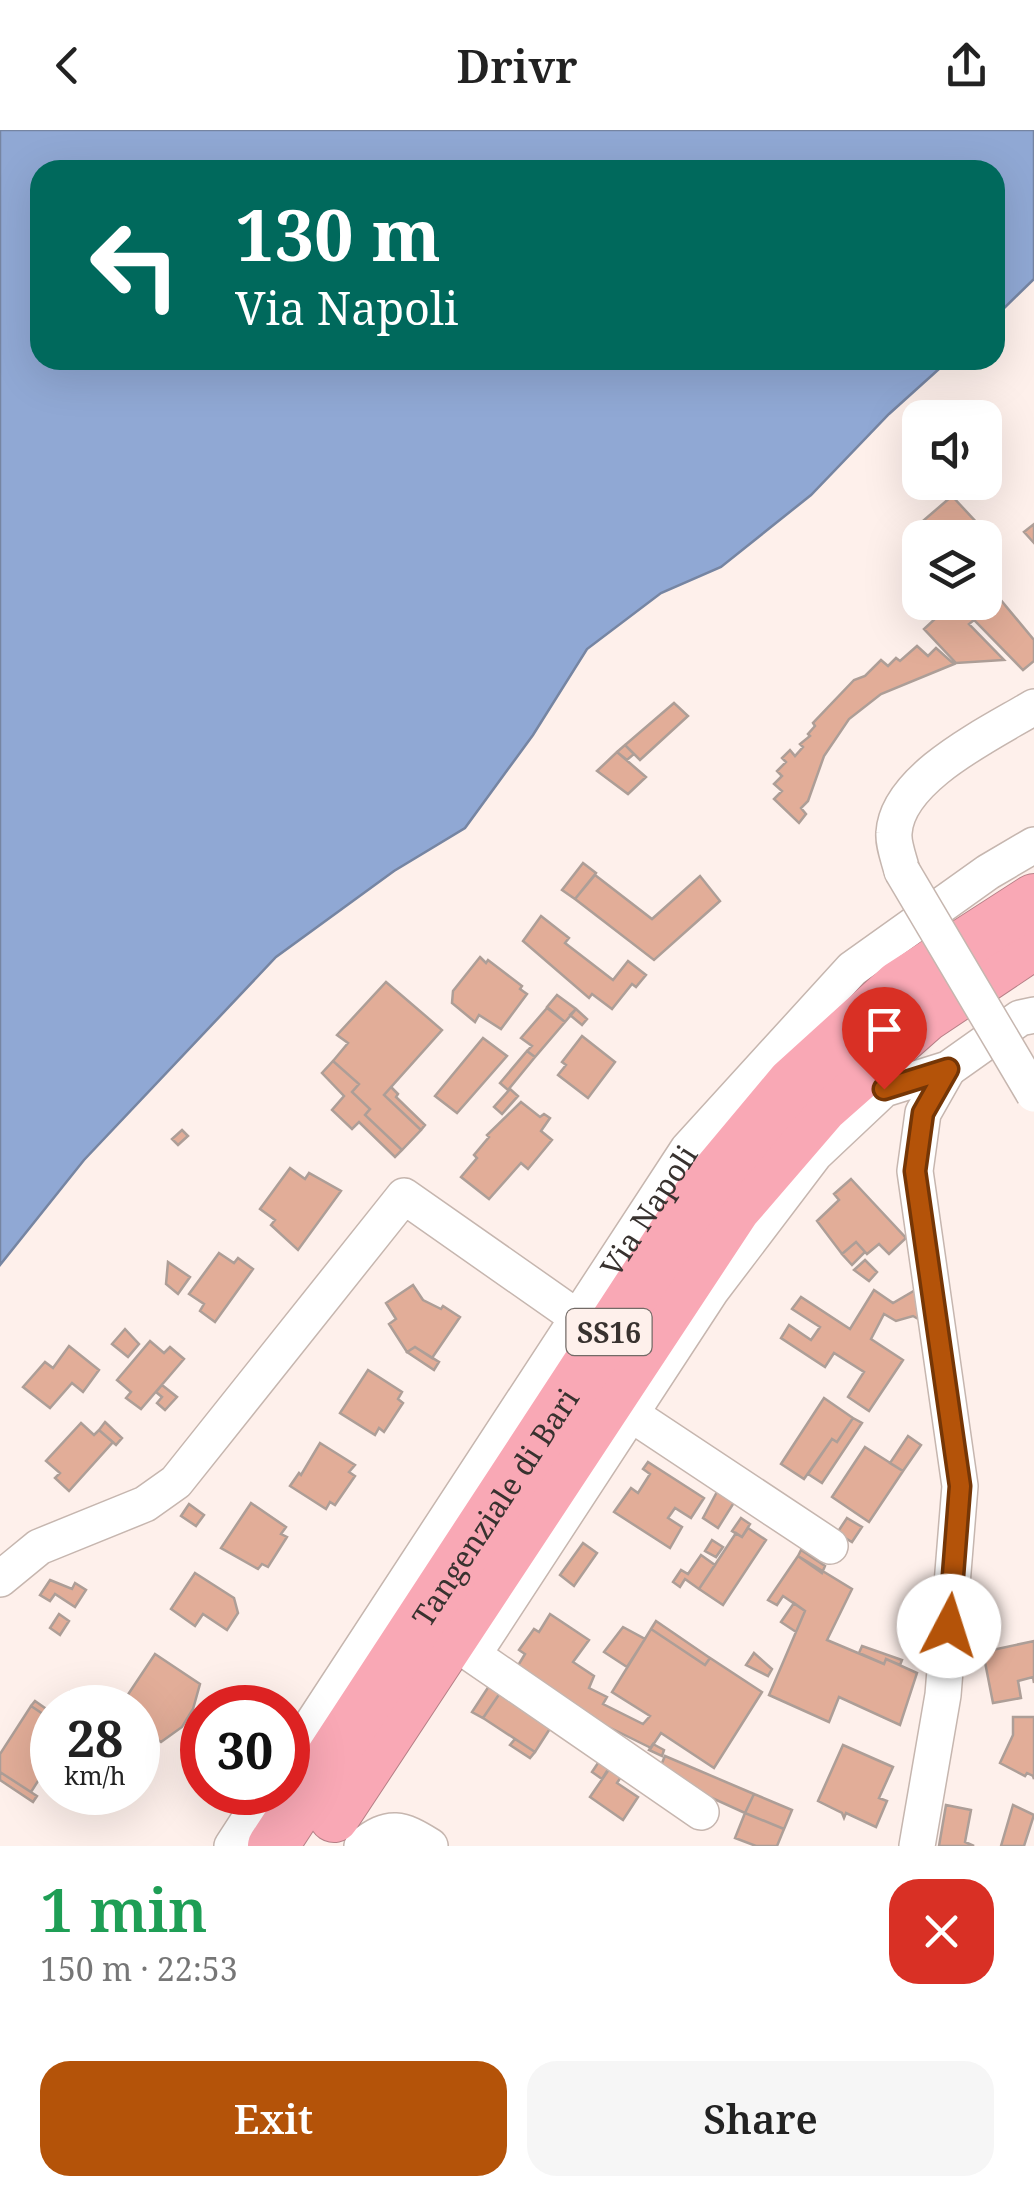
<!DOCTYPE html>
<html lang="en">
<head>
<meta charset="utf-8">
<style>
	:root { --surface:#fff; --page:#f6f6f6; --text:#222; --muted:#767676; --accent:#b45309 }
	body { margin:0; font-family:"Noto Serif",serif; background:var(--page); color:var(--text); height:100vh; display:flex; flex-direction:column; font-size:38px; white-space:nowrap }
	* { box-sizing:border-box; margin:0 }
	p { font-size:32px; color:var(--muted) }
	.icon { flex:none; width:55px; height:55px; fill:none; stroke:currentColor; stroke-width:2; stroke-linecap:round; stroke-linejoin:round }
	.map { position:relative; height:1716px; overflow:hidden }
	.panel { display:flex; flex-direction:column; background:var(--surface); flex:1 }
	.panel>* { flex:none }
	.banner { position:absolute; left:30px; top:30px; width:975px; height:210px; border-radius:30px; box-shadow:0 10px 40px #0002; background:#00695c; color:#fff; overflow:hidden }
	.tools { position:absolute; left:902px; top:270px; display:grid; gap:20px }
	.tools a { display:grid; place-items:center; width:100px; height:100px; border-radius:20px; background:var(--surface); box-shadow:0 10px 40px #0002; font-size:50px }
	.speed { position:absolute; left:30px; top:1555px; display:flex; gap:20px; font-size:50px; font-weight:700; text-align:center }
	.speed>* { display:grid; place-content:center; width:130px; height:130px; border-radius:50%; background:var(--surface); box-shadow:0 10px 40px #0002; line-height:1 }
	.speed small { font-size:25px; font-weight:400 }
	.speed .limit { border:15px solid #d22; background:#fff; color:#111 }
	.pin { position:absolute; display:grid; place-items:center; width:85px; height:85px; color:#fff; margin:-102px -42px; border-radius:50% 50% 50% 0; rotate:-45deg; box-shadow:0 0 10px #0007 }
	.pin .icon { rotate:45deg }
	.me { position:absolute; width:110px; margin:-55px; rotate:5deg; stroke-linejoin:round; filter:drop-shadow(0 0 8px #0008) }
	.turn { display:flex; align-items:center; gap:35px; height:210px; padding:0 40px; font-size:45px }
	.turn .icon { width:130px; height:130px; stroke-width:2.5 }
	.turn b { display:block; font-size:70px; line-height:85px }
	.round { display:grid; place-items:center; flex:none; width:105px; height:105px; border-radius:30px; background:var(--page) }
	.overview { display:flex; align-items:center; justify-content:space-between; height:170px; padding:0 40px }
	h1 { font-size:60px; font-weight:600; line-height:75px; color:#1e9e55 }
	.cta { display:flex; gap:20px; margin-top:auto; padding:20px 40px }
	.cta a { flex:1; height:115px; border-radius:30px; background:var(--accent); color:#fff; font-size:40px; font-weight:600; line-height:115px; text-align:center }
	.cta a+a { background:var(--page); color:var(--text) }
	header { display:flex; justify-content:space-between; align-items:center; height:130px; padding:0 40px; background:var(--surface); font-size:45px; font-weight:600 }
	.map>svg:first-child { display:block }
	.water { fill:#90a8d4; stroke:#7685a2; stroke-width:2.5 }
	.building { fill:#e2ad98; stroke:#ad9e97; stroke-width:2.5 }
	.lines { fill:none; stroke-linecap:round; stroke-linejoin:round }
	.minor-casing { stroke:#c6b6af; stroke-width:38 }
	.highway-casing { stroke:#b57f86; stroke-width:52 }
	.minor { stroke:#fff; stroke-width:35 }
	.highway { stroke:#f9a8b5; stroke-width:50 }
	.minor-bridge-casing { stroke:#c6b6af; stroke-width:38; stroke-linecap:butt }
	.minor-bridge { stroke:#fff; stroke-width:35 }
	.route-casing { stroke:#753606; stroke-width:25 }
	.route { stroke:#b45309; stroke-width:18 }
	.labels { text-anchor:middle; dominant-baseline:central; stroke-width:8; stroke-linejoin:round; paint-order:stroke }
	.shield { fill:#fef0eb; stroke:#736b67; stroke-width:2.5 }
	.shield-label { font-size:28px; font-weight:bold; fill:#38322f }
	.street-label { font-size:30px; fill:#38322f; stroke:#fef0eb }
</style>
</head>
<body>
<header><svg class="icon" aria-label="back" viewBox="0 0 24 24"><path d="M15 5l-7 7 7 7"/></svg>Drivr<svg class="icon" aria-label="share" viewBox="0 0 24 24"><path d="M12 15V3M7 8l5-5 5 5M5 13v7h14v-7"/></svg></header>
<div class="map">
<svg width="1034" height="1716" viewBox="0 0 1034 1716">
	<rect width="100%" height="100%" fill="#fef0eb"/>
	<path class="water" d="M0 0H1034V149L995 187V40H40V230H949L889 284 811 365 721 437 661 463 587 519 533 605 465 698 394 741 276 827 84 1030 0 1135Z"/>
	<path class="building" d="M952 366 978 394 963 408H920V416L909 403Z
		M1034 394V413L1024 402Z
		M985 451 1034 510V531L1023 540 974 490 969 494 1004 530 956 533 924 499 950 475 948 472H985Z
		M917 516 928 526 936 518 954 534 881 564 849 589 824 626 808 671 801 678 806 684 799 693 774 669 782 661 774 654 782 646 777 641 786 632 782 628 790 620 795 626 803 617 800 614 810 606 808 604 815 596 813 593 854 550 865 546 881 530 888 536 896 528 900 531Z
		M674 573 688 586 640 630 625 615Z
		M625 615 634 624 627 630 617 622Z
		M617 622 646 647 628 664 597 641Z
		M583 733 596 743 575 769 562 760Z
		M595 745 652 789 700 746 720 771 654 830 575 769Z
		M541 786 569 808 565 813 613 850 628 831 646 845 636 857 632 854 612 879 592 864 589 868 523 811Z
		M480 827 486 833 488 830 522 856 520 859 527 864 501 899 479 885 475 892 452 873 453 861Z
		M386 852 442 900 384 965 421 1000 402 1020 365 985 370 979 352 962 359 954 333 931 348 913 337 905Z
		M557 865 576 879 565 892 547 877Z
		M547 878 565 892 535 927 527 921 532 916 521 908Z
		M576 879 587 889 582 895 570 885Z
		M582 906 615 932 588 968 558 945 566 935 562 932Z
		M483 908 507 926 457 983 435 966Z
		M527 921 535 927 508 960 500 953Z
		M333 931 359 954 352 962 370 979 365 985 402 1020 395 1027 359 992 352 999 332 980 344 966 322 943Z
		M391 957 398 964 396 967 425 995 421 1000 384 965Z
		M510 959 518 966 502 984 494 977Z
		M521 972 540 987 544 984 550 988 541 1001 552 1010 528 1039 521 1033 489 1069 461 1047 477 1028 474 1025 489 1007 487 1005Z
		M182 1000 188 1006 178 1015 172 1009Z
		M290 1038 305 1049 309 1043 341 1061 298 1120 271 1095 275 1090 260 1079Z
		M851 1049 906 1108 889 1124 879 1114 867 1124 856 1112 842 1124 817 1091 839 1070 834 1064Z
		M856 1112 865 1122 852 1135 842 1124Z
		M219 1123 234 1133 238 1128 253 1139 215 1192 200 1181 204 1174 189 1164Z
		M865 1130 877 1142 869 1151 854 1140Z
		M168 1132 190 1147 178 1164 166 1154Z
		M413 1155 423 1170 441 1179 443 1176 460 1187 432 1228 415 1217 407 1222 389 1194 396 1189 386 1173Z
		M917 1159 920 1190 913 1186 896 1191 884 1184 871 1209 903 1230 869 1281 848 1267 864 1242 834 1223 825 1237 781 1208 789 1195 811 1210 820 1197 792 1179 801 1167 850 1199 874 1160 893 1173Z
		M125 1199 139 1214 128 1227 112 1214Z
		M150 1211 164 1223 170 1217 184 1229 141 1279 126 1268 131 1262 117 1250Z
		M69 1216 99 1240 83 1262 72 1253 50 1278 23 1257 45 1232 53 1238Z
		M415 1217 439 1232 434 1240 407 1222Z
		M368 1240 402 1262 398 1269 403 1273 384 1302 379 1298 375 1305 340 1283Z
		M162 1255 177 1267 165 1280 157 1273 162 1267 156 1262Z
		M824 1268 853 1288 837 1312 832 1309 804 1349 781 1334Z
		M853 1288 862 1293 822 1353 808 1344 832 1309 837 1312Z
		M105 1292 122 1308 116 1315 99 1300Z
		M81 1293 94 1305 99 1300 113 1312 69 1361 55 1348 60 1343 46 1331Z
		M908 1306 921 1315 903 1341 890 1333Z
		M320 1313 355 1335 349 1342 355 1346 335 1375 330 1372 326 1379 290 1356 299 1343 301 1345Z
		M865 1317 903 1341 869 1392 832 1367Z
		M648 1332 704 1368 691 1388 675 1378 668 1388 682 1397 670 1418 614 1382 631 1358 638 1363 650 1344 643 1339Z
		M718 1360 735 1371 718 1398 703 1388Z
		M251 1373 286 1397 281 1404 287 1407 268 1437 262 1434 258 1439 221 1418Z
		M189 1374 204 1385 196 1396 181 1386Z
		M741 1388 750 1394 742 1407 732 1401Z
		M847 1388 862 1397 852 1412 837 1403Z
		M748 1398 766 1410 723 1475 699 1459 736 1403 742 1407Z
		M712 1410 723 1417 716 1427 705 1421Z
		M583 1413 597 1423 574 1456 560 1445Z
		M801 1420 825 1436 822 1443 798 1426Z
		M701 1425 715 1435 699 1459 685 1449 680 1457 673 1452 681 1440 688 1444Z
		M798 1426 852 1459 827 1510 884 1534 886 1529 917 1543 900 1595 839 1567 829 1592 769 1565 805 1481 783 1466 777 1475 768 1470Z
		M195 1443 234 1468 238 1483 227 1500 203 1484 195 1496 171 1479Z
		M50 1450 72 1459 75 1453 86 1460 75 1477 55 1464 50 1471 40 1465Z
		M794 1473 805 1481 796 1502 781 1492Z
		M59 1484 69 1491 60 1505 50 1498Z
		M550 1484 589 1510 573 1532 594 1546 589 1558 607 1567 603 1574 643 1594 650 1586 612 1562 651 1499 705 1535 710 1528 762 1562 714 1638 661 1603 651 1618 576 1581 514 1542 525 1524 519 1520 534 1499 539 1502Z
		M656 1491 710 1528 705 1535 651 1499Z
		M623 1497 645 1509 627 1537 604 1522Z
		M1034 1511V1553L1033 1547 1018 1551 1021 1568 993 1573 983 1522Z
		M862 1516 902 1530 900 1535 886 1529 884 1534 859 1523Z
		M754 1523 772 1539 768 1546 746 1535Z
		M155 1524 200 1554 193 1579 182 1597 161 1612 138 1597V1578H119Z
		M489 1556 500 1563 483 1588 472 1582Z
		M70 1562 80 1568 73 1577 64 1571Z
		M500 1563 551 1597 535 1622 483 1588Z
		M35 1571 52 1583V1590L31 1576Z
		M31 1576 52 1590V1629L31 1662 0 1642V1624Z
		M1013 1587H1034V1649L1033 1646 1027 1643 1025 1646 1000 1633 1013 1605Z
		M515 1609 535 1622 530 1628 510 1615Z
		M653 1614 664 1620 662 1626 649 1620Z
		M843 1615 893 1637 879 1668 887 1671 876 1697 846 1683 844 1688 842 1683 818 1671Z
		M604 1624 614 1630 602 1649 592 1642Z
		M665 1626 754 1664 745 1683 692 1659 659 1640Z
		M612 1635 624 1642 617 1653 638 1667 623 1690 590 1667Z
		M0 1642 37 1666 33 1672 0 1650Z
		M754 1664 792 1680 784 1699 745 1683Z
		M946 1675 971 1680 965 1712 974 1716H939Z
		M1013 1675 1034 1685 1024 1716H1001Z
		M745 1683 784 1699 777 1716H756L735 1708Z"/>
	<g class="lines">
		<g class="minor-casing">
			<g id="minor">
				<path d="M902 741C899 729 893 714 894 703 897 647 991 603 1034 577"/>
				<path d="M631 1284 830 1416"/>
				<path d="M0 1449 39 1417 145 1374 176 1352 404 1066 578 1188"/>
				<path id="s1" d="M288 1631 688 1019 852 839 988 742 1034 715"/>
				<path d="M701 1682 473 1525 711 1161 815 1024 884 959 948 939 1020 888 1034 885"/>
				<path d="M232 1716 267 1662"/>
				<path d="M362 1716C390 1694 401 1698 430 1716"/>
				<path d="M917 1716 943 1565 960 1356 915 1041 923 983 948 939"/>
			</g>
		</g>
		<g class="highway-casing">
			<g id="highway">
				<path d="M334 1687 735 1079 823 977 925 887 1034 814"/>
				<path id="s2" d="M273 1716 700 1063 792 953 899 856 1034 769"/>
			</g>
		</g>
		<use href="#minor" class="minor"/>
		<use href="#highway" class="highway"/>
		<g class="minor-bridge-casing">
			<path id="minor-bridge" d="M902 741 1034 964"/>
		</g>
		<use href="#minor-bridge" class="minor-bridge"/>
	</g>
	<g class="lines">
		<g class="route-casing">
			<path id="route" d="M884 959 948 939 923 983 915 1041 960 1356 949 1496"/>
		</g>
		<use href="#route" class="route"/>
	</g>
	<g class="labels">
		<rect class="shield" x="566.5" y="1179" width="85" height="46" rx="8"/>
		<g class="shield-label">
			<text x="609" y="1202">SS16</text>
		</g>
		<g class="street-label">
			<text stroke="none"><textPath href="#s1" startOffset="658">Via Napoli</textPath></text>
			<text stroke="none"><textPath href="#s2" startOffset="405">Tangenziale di Bari</textPath></text>
		</g>
	</g>
</svg>
<div class="tools">
<a><svg class="icon" aria-label="sound" viewBox="0 0 24 24"><path d="M4 9h4l5-4v14l-5-4H4zM17 9q2 3 0 6"/></svg></a>
<a><svg class="icon" aria-label="layers" viewBox="0 0 24 24"><path d="M12 4l9 5-9 5-9-5zM3 14l9 5 9-5"/></svg></a>
</div>
<div class="speed"><div>28<small>km/h</small></div><div class="limit">30</div></div>
<div class="pin" style="left:884px;top:959px;background:#d93025"><svg class="icon" aria-label="arrive" viewBox="0 0 24 24"><path d="M6 21V4h12l-3 4 3 4H6"/></svg></div>
<svg class="me" style="left:949px;top:1496px" viewBox="-20 -20 40 40"><circle r="19" fill="#fff"/><path d="M0-13L10 11 0 6-10 11z" fill="#b45309"/></svg>
<div class="banner">
<div class="turn"><svg class="icon" aria-label="left" viewBox="0 0 24 24"><path d="M17 20v-9H6M10 6l-5 5 5 5"/></svg><div><b>130 m</b>Via Napoli</div></div>
</div>
</div>
<section class="panel">
<div class="overview"><div><h1>1 min</h1><p>150 m · 22:53</p></div><a class="round" style="background:#d93025;color:#fff"><svg class="icon" aria-label="close" viewBox="0 0 24 24"><path d="M6 6l12 12M18 6L6 18"/></svg></a></div>
<div class="cta"><a>Exit</a><a>Share</a></div>
</section>
</body>
</html>
